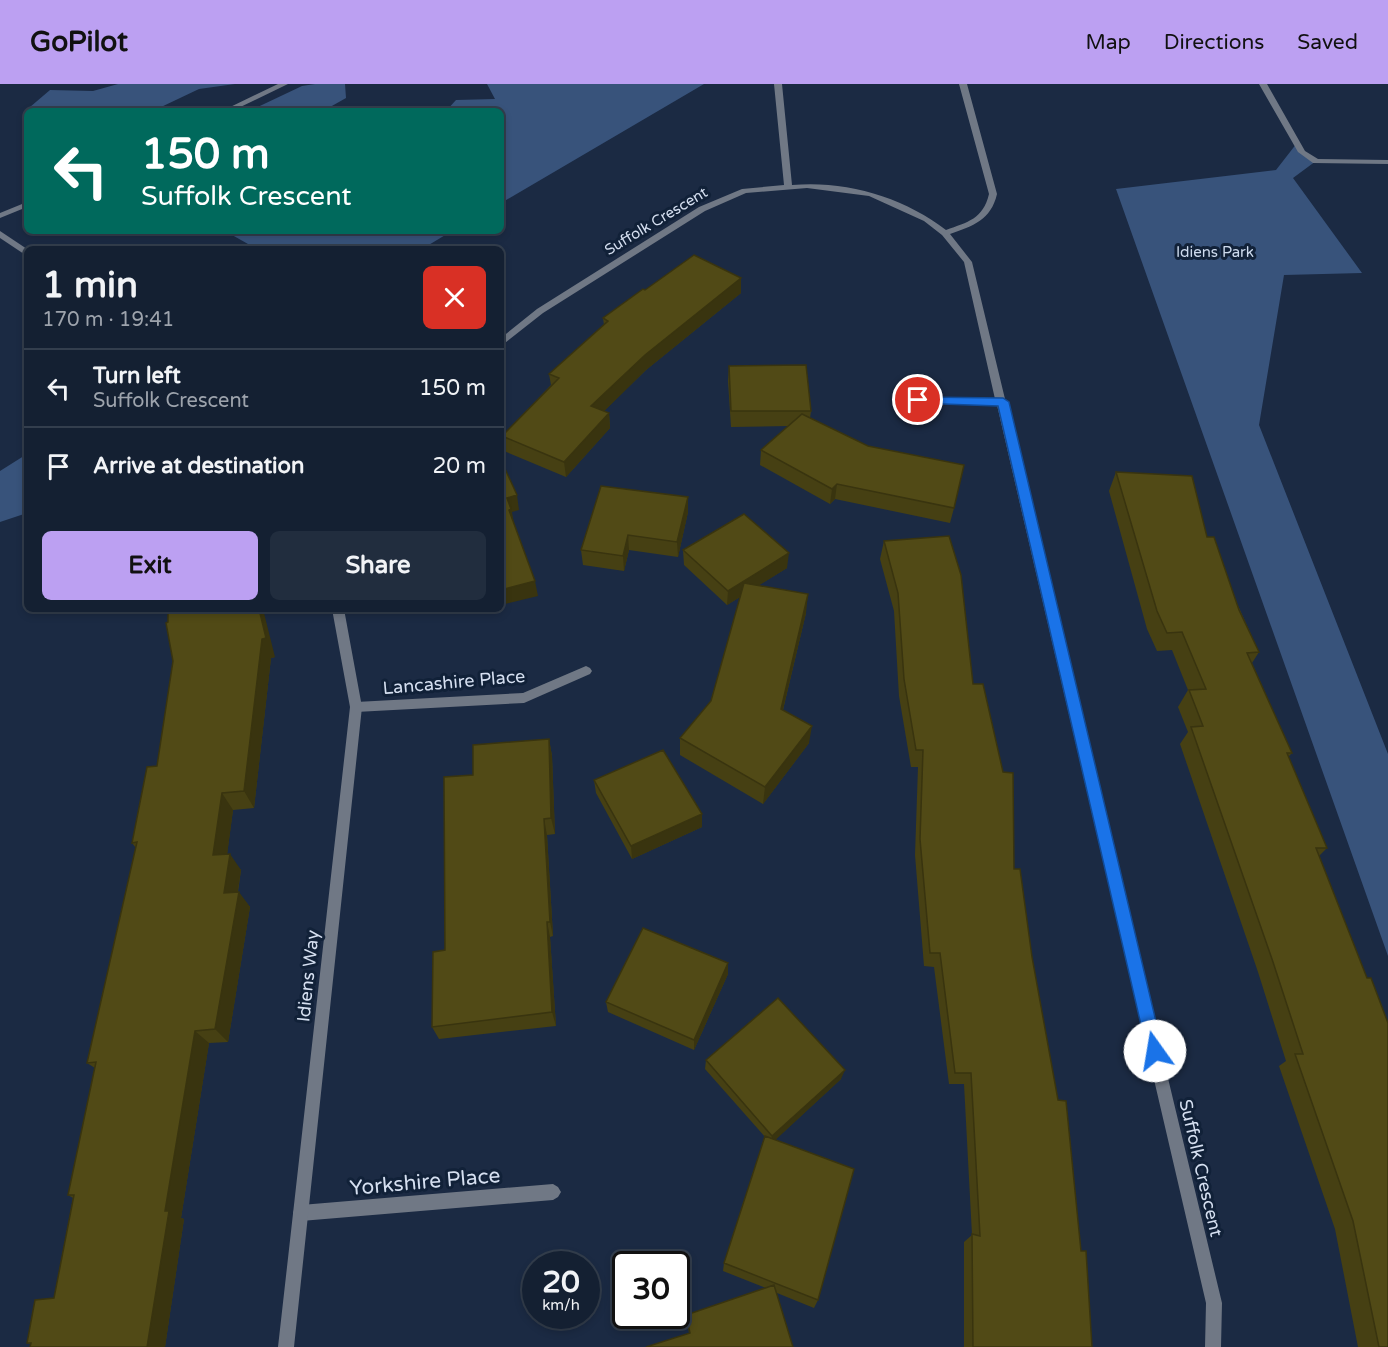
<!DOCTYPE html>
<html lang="en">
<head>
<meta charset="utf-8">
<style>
	:root { --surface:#142032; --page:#212d3e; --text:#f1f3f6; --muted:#9da3ac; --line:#333e4d; --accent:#bca0f2 }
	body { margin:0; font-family:"Varela Round",sans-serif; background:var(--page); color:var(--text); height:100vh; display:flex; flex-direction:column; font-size:22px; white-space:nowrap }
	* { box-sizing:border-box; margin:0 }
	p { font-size:20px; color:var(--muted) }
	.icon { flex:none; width:33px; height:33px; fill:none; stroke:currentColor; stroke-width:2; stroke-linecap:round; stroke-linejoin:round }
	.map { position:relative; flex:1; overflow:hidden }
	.drawer { position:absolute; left:24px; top:162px; width:480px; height:366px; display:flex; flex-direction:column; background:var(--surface); border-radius:9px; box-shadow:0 3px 9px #0003,0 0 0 2px var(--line) }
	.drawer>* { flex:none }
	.banner { position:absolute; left:24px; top:24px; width:480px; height:126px; border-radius:9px; box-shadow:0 3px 9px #0003,0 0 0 2px var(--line); background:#00695c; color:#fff; overflow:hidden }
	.speed { position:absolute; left:522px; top:1167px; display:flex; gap:12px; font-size:30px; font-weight:700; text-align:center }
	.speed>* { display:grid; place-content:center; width:78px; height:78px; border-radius:50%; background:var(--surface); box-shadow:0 3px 9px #0003,0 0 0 2px var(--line); line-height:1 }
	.speed small { font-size:15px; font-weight:400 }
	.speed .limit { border:3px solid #111; border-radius:9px; background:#fff; color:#111 }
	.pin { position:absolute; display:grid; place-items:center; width:51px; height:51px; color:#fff; margin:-26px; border:3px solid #fff; border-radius:50%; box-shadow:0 2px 6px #0007 }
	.me { position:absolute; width:66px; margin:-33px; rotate:347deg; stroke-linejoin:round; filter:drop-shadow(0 0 4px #0008) }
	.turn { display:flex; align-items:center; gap:21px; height:126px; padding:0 18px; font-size:27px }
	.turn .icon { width:78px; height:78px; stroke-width:2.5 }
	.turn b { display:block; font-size:42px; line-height:51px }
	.round { display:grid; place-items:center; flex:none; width:63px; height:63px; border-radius:9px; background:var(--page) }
	.summary { display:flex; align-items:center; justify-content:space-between; height:102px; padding:0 18px }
	h1 { font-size:36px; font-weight:800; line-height:45px }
	.action { display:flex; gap:12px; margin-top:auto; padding:12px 18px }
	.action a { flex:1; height:69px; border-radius:9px; background:var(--accent); color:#111; font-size:24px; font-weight:800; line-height:69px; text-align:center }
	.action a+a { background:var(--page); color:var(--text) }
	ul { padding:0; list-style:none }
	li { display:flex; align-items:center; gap:18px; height:78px; padding:0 18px; border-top:2px solid var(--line) }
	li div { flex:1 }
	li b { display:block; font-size:22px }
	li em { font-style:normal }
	header { display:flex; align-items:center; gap:36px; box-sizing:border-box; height:84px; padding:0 30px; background:var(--accent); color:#111 }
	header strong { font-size:28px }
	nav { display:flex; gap:33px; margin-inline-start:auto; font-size:21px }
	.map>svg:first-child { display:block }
	.green { fill:#38537b }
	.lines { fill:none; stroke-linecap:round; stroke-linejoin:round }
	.minor { fill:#707885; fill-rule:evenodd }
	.tertiary { fill:#707885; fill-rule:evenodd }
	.wall { fill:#464013 }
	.shaded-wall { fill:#39340f }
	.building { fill:#514a16; stroke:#39340f; stroke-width:1.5 }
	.route { fill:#1a73e8; stroke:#114b97; stroke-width:1.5 }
	.labels { text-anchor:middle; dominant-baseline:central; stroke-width:6; stroke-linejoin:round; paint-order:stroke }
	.far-street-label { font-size:15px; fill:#d5dff0; stroke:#112138 }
	.far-park-label { font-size:15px; fill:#cedbee; stroke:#112138 }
	.street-label { font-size:18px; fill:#d5dff0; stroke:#112138 }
	.near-street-label { font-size:21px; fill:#d5dff0; stroke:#112138 }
</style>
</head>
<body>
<header>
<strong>GoPilot</strong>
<nav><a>Map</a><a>Directions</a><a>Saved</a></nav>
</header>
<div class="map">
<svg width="1388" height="1263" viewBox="0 0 1388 1263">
	<rect width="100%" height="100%" fill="#1b2a43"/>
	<path class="green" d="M118 0H235L199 5 159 24 118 23 104 27H27V32L23 29 50 6 93 7Z
		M315 0H345L346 14 323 27H249L302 2Z
		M487 0H704L501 119V27H446L456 16 495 15Z
		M1297 59 1302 68 1316 77 1293 94 1362 189 1284 191 1259 341 1388 670V872L1116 105 1276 86Z
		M225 147H452L422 165H174L248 160Z
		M27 370V429L0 438V387Z"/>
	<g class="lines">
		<path class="minor" d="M278 0H288L232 27H222Z
			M774 0H782L792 101C845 96 904 113 946 146 968 138 983 135 989 110L959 0H967L997 110C991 136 973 142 950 150L972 178 1005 315 1008 318 1006 320 1222 1219 1221 1263H1205L1206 1219 997 321 918 319 913 316 918 313 995 315 964 178 942 151 924 137 869 112 807 104 746 109 705 127 543 229 501 262V254L537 225 699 123 742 105 784 101Z
			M1259 0H1267L1305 67 1318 75 1388 76V80L1313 79 1298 68Z
			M27 118V123L0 134V129Z
			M586 582 590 584 592 587 590 590 524 619 356 628 352 626 350 623 352 620 356 618 523 609Z
			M553 1100 558 1103 561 1108 558 1113 553 1116 301 1137 295 1135 293 1129 295 1123 301 1121Z"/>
		<path class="tertiary" d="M0 147 27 165V172L0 154Z
			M332 525H344L362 623 294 1263H278L350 623Z"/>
	</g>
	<path class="wall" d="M645 206 741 209 646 286 604 327 609 329 610 344 566 393 504 367 502 352 551 301 549 290 604 241 603 234Z
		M729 282 811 327 810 334 954 424 950 439 835 415 830 420 760 381 761 366 788 342 731 343 728 297Z
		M1116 388 1207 453 1259 568 1252 579 1292 669 1288 673 1327 764 1319 772 1388 1263H1358L1335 1145 1279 982 1286 977 1258 888 1180 660 1188 648 1178 623 1188 606 1172 566 1157 567 1147 545 1109 407Z
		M688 413V428L678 473 629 466 624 487 583 481 581 466Z
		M884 457 973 600 1014 785 1032 873 1092 1263H964V1158L972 1151 964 1000H949L934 883 924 882 915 771 918 683H911L899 612 894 527 880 475Z
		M683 466 787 484 759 501 806 529 783 626 809 659 763 720 680 671V654L711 617 740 513 727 521 684 481Z
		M168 538 275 573 271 574 254 724 233 726 227 770 241 786 238 808 250 823 228 958 209 959 181 1134 184 1135 165 1263H30V1260L27 1259 54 1214 73 1114 68 1111 95 984 87 979 136 764 132 759 157 682 173 577Z
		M549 655 552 672 555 750 547 751 553 852 550 853 556 942 439 955 432 943 473 691Z
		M594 696 702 743 632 775 596 709Z
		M728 879V890L694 966 608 928 606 918Z
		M706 976 841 995 775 1056 818 1216 814 1224 777 1209 689 1249 686 1231 766 1204 723 1187 724 1179 765 1053 705 985Z"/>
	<path class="shaded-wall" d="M741 194V209L646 286 593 338 591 322 645 271Z
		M609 329 610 344 566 393 564 378Z
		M837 400 835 415 830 420 832 405Z
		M517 411 519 426 512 428 514 440 511 441 507 414Z
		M688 413V428L678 473 677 458Z
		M628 451 629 466 624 487 623 472Z
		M789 469 787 484 727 521 728 507Z
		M535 497 538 512 501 521V506Z
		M808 510 806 529 779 642 781 625Z
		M259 525H263L275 573 271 574 254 724 244 707Z
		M466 525H488L468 530Z
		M812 642 809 659 763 720 765 703Z
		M549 655 552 672 555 750 551 734Z
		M222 709 233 726 225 787 213 771Z
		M702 730V743L632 775 631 762Z
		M544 735 547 751 553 852 550 838Z
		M230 770 241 786 235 825 224 809Z
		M239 808 250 823 228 958 215 945Z
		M547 838 550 853 556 942 552 928Z
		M728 879V890L694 966V956Z
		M195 947 209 959 181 1134 184 1135 165 1263H147L165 1127Z
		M845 986 841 995 771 1060 772 1052Z"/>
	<path class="building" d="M694 171 741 194 645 271 591 322 609 329 564 378 502 352 559 294 549 290 608 237 603 234 643 205 645 206Z
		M806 281 811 327H731L729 282Z
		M802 330 868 362 964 381 954 424 837 400 832 405 761 366Z
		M501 376 517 411 507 414 511 425 509 426 535 497 501 506Z
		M1116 388 1192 392 1207 453H1214L1239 526 1259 568 1247 569 1292 669H1287L1327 764H1316L1367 894H1371L1388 939V1263H1379L1353 1137 1295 970H1303L1272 875 1191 643 1203 642 1189 606 1206 605 1182 548 1167 549 1157 527Z
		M601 402 688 413 677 458 628 451 623 472 581 466Z
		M744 430 789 469 728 507 683 466Z
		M949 452 961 491 973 600H983L1003 688 1013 689 1014 785H1020L1032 873 1058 1016 1066 1017 1081 1167H1086L1092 1263H973L972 1150 980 1152 971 989H955L940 869H930L920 755 923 666H916L904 595 898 509 884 457Z
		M744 499 808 510 781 625 812 642 765 703 680 654 711 617Z
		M168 525H259L266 554 262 555 244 707 222 709 213 771 230 770 224 809 239 808 215 945 195 947 165 1127H169L147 1263H30L31 1259H27L35 1216 54 1214 74 1111H68L96 978 87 979 137 758 132 759 147 683 157 682 173 577 166 539 168 538Z
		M549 655 551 734 544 735 550 838H547L552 928 432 943 433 868 445 866 444 693 473 691V661Z
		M663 666 702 730 631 762 594 696Z
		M643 844 728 879 694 956 606 918Z
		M778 914 845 986 772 1052 706 976Z
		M765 1052 854 1085 818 1216 724 1179Z
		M774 1201 793 1263H646L690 1249 686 1231Z"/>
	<path class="route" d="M918 313 1003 314 1009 318 1163 967 1161 973 1155 975 1149 973 1147 967 998 322 914 319 912 316Z"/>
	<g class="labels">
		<g class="far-street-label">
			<text transform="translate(656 137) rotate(-31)">Suffolk Crescent</text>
		</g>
		<g class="far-park-label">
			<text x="1215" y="168">Idiens Park</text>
		</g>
		<g class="street-label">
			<text transform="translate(454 598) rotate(-5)">Lancashire Place</text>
			<text transform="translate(308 892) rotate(-84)">Idiens Way</text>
			<text transform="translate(1201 1084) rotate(77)">Suffolk Crescent</text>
		</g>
		<g class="near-street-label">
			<text transform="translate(425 1098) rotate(-5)">Yorkshire Place</text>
		</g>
	</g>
</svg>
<div class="speed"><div>20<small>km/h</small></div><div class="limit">30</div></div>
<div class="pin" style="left:918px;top:316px;background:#d93025"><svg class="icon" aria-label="arrive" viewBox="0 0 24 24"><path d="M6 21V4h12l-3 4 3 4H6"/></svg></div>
<svg class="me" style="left:1155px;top:967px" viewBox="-20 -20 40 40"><circle r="19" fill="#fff"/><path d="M0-13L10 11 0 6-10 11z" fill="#1a73e8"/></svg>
<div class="banner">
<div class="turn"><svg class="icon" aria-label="left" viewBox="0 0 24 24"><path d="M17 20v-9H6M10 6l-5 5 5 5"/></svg><div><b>150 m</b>Suffolk Crescent</div></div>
</div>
<section class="drawer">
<div class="summary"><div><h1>1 min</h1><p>170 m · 19:41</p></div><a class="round" style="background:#d93025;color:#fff"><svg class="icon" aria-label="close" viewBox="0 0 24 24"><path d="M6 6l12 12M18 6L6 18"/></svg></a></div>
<ul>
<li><svg class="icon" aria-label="left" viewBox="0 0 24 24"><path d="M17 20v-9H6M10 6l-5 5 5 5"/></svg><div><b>Turn left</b><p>Suffolk Crescent</p></div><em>150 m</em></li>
<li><svg class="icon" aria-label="arrive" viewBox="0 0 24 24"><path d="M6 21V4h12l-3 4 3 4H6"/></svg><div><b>Arrive at destination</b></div><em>20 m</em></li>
</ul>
<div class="action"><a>Exit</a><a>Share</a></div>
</section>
</div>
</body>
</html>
